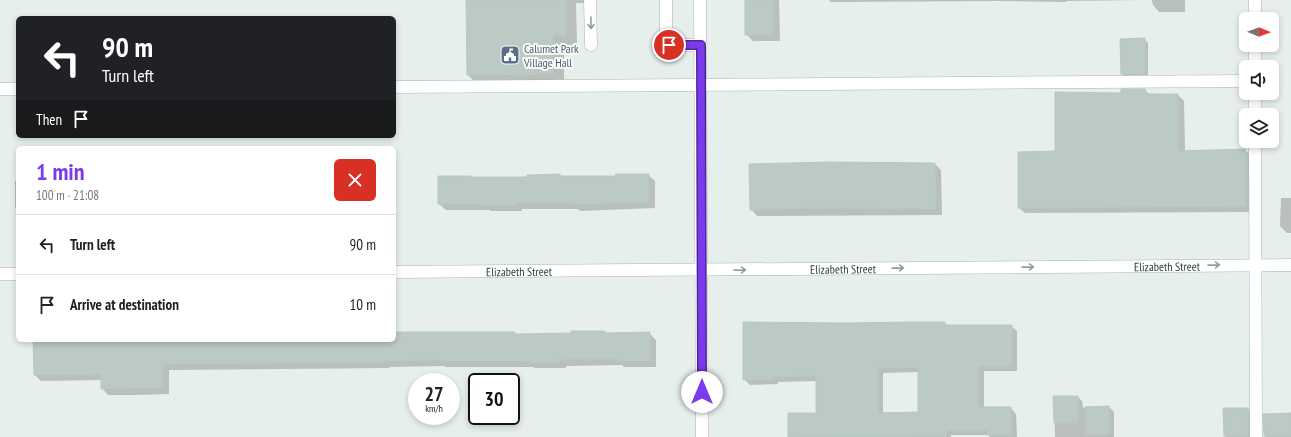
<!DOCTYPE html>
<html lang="en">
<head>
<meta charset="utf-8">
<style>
	:root { --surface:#fff; --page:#f6f6f6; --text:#222; --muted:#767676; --line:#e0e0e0; --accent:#7c3aed }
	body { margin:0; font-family:"PT Sans Narrow",sans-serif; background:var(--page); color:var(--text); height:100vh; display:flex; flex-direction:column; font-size:15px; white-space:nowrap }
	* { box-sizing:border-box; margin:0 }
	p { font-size:13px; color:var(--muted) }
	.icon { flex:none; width:22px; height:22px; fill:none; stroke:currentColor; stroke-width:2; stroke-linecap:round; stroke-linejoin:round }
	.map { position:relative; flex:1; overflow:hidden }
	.panel { position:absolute; left:16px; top:146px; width:380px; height:196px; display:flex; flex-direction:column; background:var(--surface); border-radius:6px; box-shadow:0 2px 6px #0003 }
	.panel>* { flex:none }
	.hud { position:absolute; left:16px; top:16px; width:380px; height:122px; border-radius:6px; box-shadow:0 2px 6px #0003; background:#202124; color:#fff; overflow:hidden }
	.needle { width:26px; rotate:91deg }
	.buttons { position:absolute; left:1239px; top:12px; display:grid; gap:8px }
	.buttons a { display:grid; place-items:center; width:40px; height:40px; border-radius:6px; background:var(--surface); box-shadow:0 2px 6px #0003; font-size:20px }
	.speed { position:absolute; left:408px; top:373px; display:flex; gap:8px; font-size:20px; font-weight:700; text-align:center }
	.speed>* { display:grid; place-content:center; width:52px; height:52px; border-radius:50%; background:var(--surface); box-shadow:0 2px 6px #0003; line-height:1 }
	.speed small { font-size:10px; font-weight:400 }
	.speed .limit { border:2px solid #111; border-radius:6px; background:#fff; color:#111 }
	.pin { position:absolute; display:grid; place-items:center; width:34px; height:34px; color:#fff; margin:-17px; border:2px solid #fff; border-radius:50%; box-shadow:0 1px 4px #0007 }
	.me { position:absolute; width:44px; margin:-22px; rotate:0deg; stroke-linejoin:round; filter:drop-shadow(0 0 3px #0008) }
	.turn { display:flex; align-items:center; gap:14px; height:84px; padding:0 20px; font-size:18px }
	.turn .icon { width:52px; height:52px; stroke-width:2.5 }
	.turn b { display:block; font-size:28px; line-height:34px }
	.then { display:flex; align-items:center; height:38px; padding:0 20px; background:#0003; gap:8px; font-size:15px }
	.round { display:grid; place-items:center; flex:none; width:42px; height:42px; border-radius:6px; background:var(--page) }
	.overview { display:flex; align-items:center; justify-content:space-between; height:68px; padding:0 20px }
	h1 { font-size:24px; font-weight:700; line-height:30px; color:var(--accent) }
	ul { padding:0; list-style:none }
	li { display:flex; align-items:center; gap:12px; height:60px; padding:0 20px; border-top:1px solid var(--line) }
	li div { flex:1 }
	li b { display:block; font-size:15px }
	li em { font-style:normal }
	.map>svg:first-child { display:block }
	.shadow { fill:#0003; fill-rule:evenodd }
	.building { fill:#bbcac4; stroke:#b8c9c2; fill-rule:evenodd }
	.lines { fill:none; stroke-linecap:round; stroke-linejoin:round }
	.lane-casing { stroke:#a8b8b2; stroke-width:13 }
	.street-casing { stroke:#a8b8b2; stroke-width:13 }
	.lane { stroke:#fff; stroke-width:12 }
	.street { stroke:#fff; stroke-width:12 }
	.oneway { stroke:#92a09c }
	.route-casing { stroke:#51269a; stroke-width:10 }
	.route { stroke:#7c3aed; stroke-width:7 }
	.labels { text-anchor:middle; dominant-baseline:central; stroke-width:4; stroke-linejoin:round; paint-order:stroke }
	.service-label { font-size:12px; fill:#4e5e75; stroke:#f7fbf9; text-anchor:start }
	.street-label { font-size:12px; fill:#24423a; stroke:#f7fbf9 }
</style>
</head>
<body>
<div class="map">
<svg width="1291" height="437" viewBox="0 0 1291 437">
	<rect width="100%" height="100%" fill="#e6efeb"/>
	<path class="shadow" d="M467 0H585V3H576L577 46H564V85L479 86 468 75Z
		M746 0H779L780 41H753L746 34Z
		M829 0H1144L1066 1V2L998 1 831 2Z
		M1152 0H1185V12H1159L1153 5Z
		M1144 39 1148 43V77H1125L1122 74Z
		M1145 90 1150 95H1178L1184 101 1185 151 1245 150 1251 156V212L1025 213 1019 208 1056 152 1122 94Z
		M935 164 941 170 942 215 757 216 751 209Z
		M559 175 561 177H617L648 175 655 181V208L580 211 578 209H522V211H491L489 210H446L439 204 471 177 472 178H528Z
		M15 181H18V211L15 208Z
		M1281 198H1291V233H1287L1280 226Z
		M945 323 948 326H1011L1017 331V371H984V408H1011L1016 414 1017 437H990L988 435H951V437H789V414H817V381L778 382V384L750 385 744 379ZM919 372V413L883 414V373Z
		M604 332 606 334 649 333 656 340V367H624L622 365 566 366V368H535L533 367H446L444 366 389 367V368L169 370V394L136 395H108L102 388V380L41 381 35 375 34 340H394V335L572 334Z
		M1054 397H1078L1082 401 1083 408 1109 407 1114 412V437H1055Z
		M1248 409 1251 413V437H1226L1225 436Z
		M1291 414V437H1266L1264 435Z"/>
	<path class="building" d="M466 0H566V35H553V74L467 75Z
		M745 0H773V35H745Z
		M1145 38V74H1121L1120 39Z
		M1121 89H1145L1146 94H1178L1179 151 1245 149V206L1018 208V152L1055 151V92L1121 93Z
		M828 162 935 163 936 209 817 208 750 210 749 164Z
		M560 174V176H616L615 174H649V202L605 203V204H572V203H516V205H483V204H438V176H471V177H527V175Z
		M743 322 846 323 912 322H945V325H1012V366H979V407H1011L1012 435H987V430H946V436L788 437V413H816V376L773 377 774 379 743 380ZM918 367V412L878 413V368Z
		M571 331H605V333L650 332V361H617V359H560V362H527V361H438V360L383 361V362L163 364V388H129L101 389V374L34 375 33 340H394V332H515V334L571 333Z
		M1053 396H1078V423H1054Z
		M1109 406 1110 434H1085V407Z
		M1223 408H1248V436H1224Z
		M1291 413V436H1264L1263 414Z"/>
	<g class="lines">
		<g class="lane-casing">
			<path id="lane" d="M590 0 591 45
				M666 0V45H701
				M1255 0V19
				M1255 45V67
				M394 87 1246 81
				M0 89H18
				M1255 93V115
				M1255 141 1256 437"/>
		</g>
		<g class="street-casing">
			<g id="street">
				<path d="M700 0 702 437"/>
				<path id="s1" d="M394 272 1291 265"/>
				<path d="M0 274H18"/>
			</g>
		</g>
		<use href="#lane" class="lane"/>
		<use href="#street" class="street"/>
	</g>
	<defs><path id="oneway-shaft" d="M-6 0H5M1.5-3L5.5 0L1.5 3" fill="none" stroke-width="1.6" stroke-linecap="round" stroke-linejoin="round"/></defs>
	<g class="oneway">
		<use href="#oneway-shaft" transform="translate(591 23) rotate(89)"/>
		<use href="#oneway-shaft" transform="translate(1214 265) rotate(-1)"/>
		<use href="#oneway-shaft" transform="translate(1028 267) rotate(-1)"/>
		<use href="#oneway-shaft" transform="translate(898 268) rotate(-1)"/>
		<use href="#oneway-shaft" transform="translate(740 270) rotate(-1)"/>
	</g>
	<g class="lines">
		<g class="route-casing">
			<path id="route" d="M669 45H701L702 392"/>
		</g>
		<use href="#route" class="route"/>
	</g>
	<defs>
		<g id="civic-square" transform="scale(1)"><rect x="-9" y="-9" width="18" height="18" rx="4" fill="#5c6f8a" stroke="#f7fbf9"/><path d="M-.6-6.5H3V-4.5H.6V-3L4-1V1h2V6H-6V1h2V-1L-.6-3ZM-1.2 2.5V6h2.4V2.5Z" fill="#fff"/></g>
	</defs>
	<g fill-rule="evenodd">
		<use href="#civic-square" x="510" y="55"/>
	</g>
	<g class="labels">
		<g class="service-label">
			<text x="524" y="48">Calumet Park<tspan x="524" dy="14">Village Hall</tspan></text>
		</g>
		<g class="street-label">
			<text stroke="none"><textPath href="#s1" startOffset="773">Elizabeth Street</textPath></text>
			<text stroke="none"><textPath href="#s1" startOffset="449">Elizabeth Street</textPath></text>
			<text stroke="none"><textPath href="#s1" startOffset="125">Elizabeth Street</textPath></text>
		</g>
	</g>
</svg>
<div class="buttons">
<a><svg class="needle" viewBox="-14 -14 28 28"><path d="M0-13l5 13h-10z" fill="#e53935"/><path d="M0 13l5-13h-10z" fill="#767676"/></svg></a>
<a><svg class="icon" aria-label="sound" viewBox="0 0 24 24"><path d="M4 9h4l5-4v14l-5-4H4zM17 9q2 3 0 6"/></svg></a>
<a><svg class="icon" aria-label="layers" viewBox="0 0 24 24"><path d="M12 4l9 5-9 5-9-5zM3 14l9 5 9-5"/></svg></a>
</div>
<div class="speed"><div>27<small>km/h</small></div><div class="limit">30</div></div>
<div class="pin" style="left:669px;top:45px;background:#d93025"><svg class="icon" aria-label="arrive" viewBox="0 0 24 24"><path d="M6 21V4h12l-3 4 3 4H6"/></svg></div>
<svg class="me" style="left:702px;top:392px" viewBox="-20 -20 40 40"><circle r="19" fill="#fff"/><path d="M0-13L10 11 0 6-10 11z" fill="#7c3aed"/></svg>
<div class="hud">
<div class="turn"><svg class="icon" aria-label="left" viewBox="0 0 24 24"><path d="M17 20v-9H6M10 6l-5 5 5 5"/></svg><div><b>90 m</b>Turn left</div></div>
<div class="then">Then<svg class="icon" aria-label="arrive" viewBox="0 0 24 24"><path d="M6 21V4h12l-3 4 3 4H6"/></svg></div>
</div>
<section class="panel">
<div class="overview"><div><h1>1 min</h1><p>100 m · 21:08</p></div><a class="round" style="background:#d93025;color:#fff"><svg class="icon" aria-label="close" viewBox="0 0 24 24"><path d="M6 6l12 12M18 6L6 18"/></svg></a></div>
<ul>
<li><svg class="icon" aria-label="left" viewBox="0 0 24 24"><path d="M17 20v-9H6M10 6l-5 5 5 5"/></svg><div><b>Turn left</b></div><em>90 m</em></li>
<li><svg class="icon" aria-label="arrive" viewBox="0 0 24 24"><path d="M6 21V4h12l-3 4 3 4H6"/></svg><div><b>Arrive at destination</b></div><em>10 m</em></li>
</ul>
</section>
</div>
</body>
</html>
